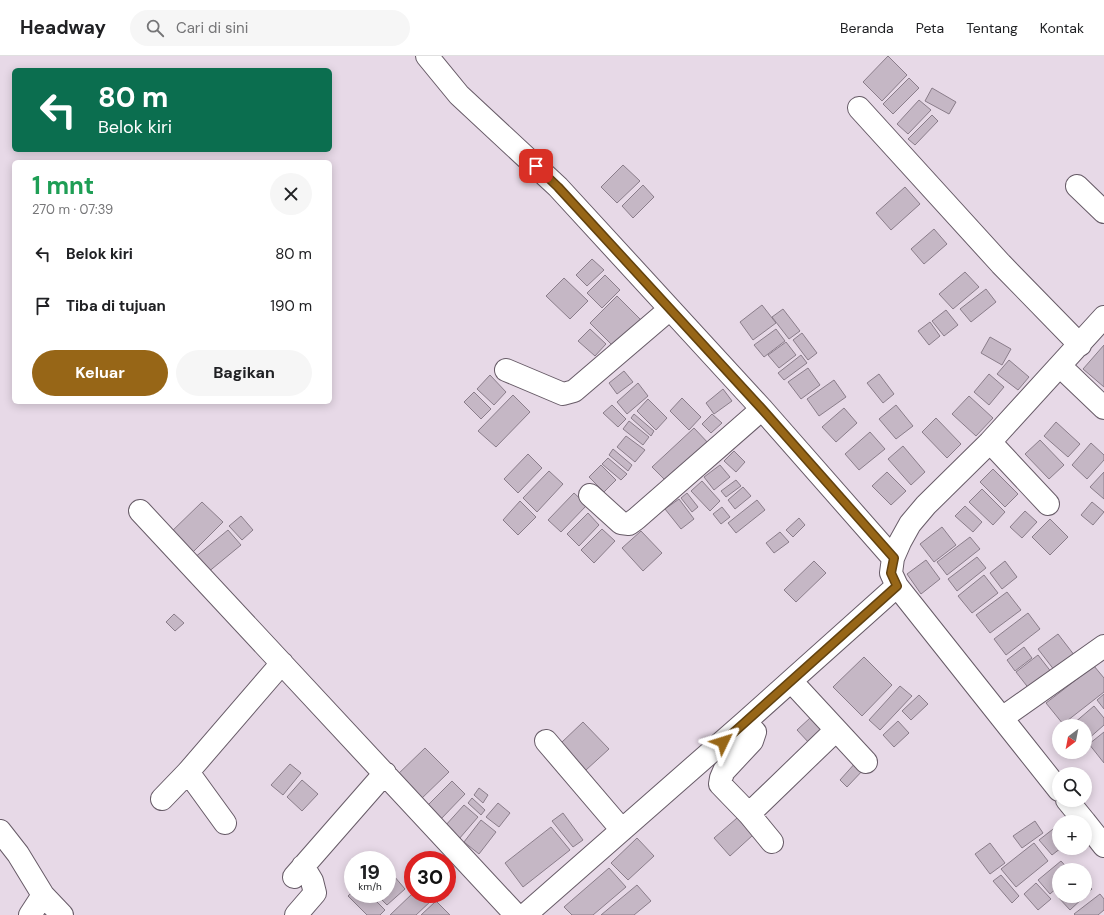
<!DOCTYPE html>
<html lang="id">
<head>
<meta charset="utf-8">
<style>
	:root { --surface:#fff; --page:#f6f6f6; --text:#202124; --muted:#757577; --line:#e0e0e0; --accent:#976617 }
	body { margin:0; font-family:"DM Sans",sans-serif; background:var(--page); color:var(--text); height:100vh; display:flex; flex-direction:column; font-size:15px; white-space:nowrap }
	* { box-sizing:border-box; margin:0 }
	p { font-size:13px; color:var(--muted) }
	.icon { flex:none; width:22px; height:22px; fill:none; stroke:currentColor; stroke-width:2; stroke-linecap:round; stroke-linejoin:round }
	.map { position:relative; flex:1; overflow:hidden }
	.drawer { position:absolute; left:12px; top:104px; width:320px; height:244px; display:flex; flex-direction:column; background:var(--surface); border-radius:6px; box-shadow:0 2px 10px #0003 }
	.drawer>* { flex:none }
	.banner { position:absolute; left:12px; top:12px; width:320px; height:84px; border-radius:6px; box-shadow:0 2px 10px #0003; background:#0b6e4f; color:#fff; overflow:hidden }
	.needle { width:26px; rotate:212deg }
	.fabs { position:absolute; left:1052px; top:663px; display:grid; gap:8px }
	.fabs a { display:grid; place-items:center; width:40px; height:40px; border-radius:50%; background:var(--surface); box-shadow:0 2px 10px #0003; font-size:20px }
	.speed { position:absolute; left:344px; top:795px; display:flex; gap:8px; font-size:20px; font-weight:700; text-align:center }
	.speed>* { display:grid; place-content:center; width:52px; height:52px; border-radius:50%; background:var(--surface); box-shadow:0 2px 10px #0003; line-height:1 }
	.speed small { font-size:10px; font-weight:400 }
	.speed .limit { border:6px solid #d22; background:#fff; color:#111 }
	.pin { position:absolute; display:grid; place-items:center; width:34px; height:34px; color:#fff; margin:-17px; border-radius:8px; box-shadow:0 2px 6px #0006 }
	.me { position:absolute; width:44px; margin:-22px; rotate:49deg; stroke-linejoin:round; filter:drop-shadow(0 0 3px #0008) }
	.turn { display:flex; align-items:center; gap:14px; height:84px; padding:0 20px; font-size:18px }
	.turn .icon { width:52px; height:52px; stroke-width:2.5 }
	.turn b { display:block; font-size:28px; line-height:34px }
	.round { display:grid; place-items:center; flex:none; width:42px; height:42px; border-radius:21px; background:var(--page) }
	.overview { display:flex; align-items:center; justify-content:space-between; height:68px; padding:0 20px }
	h1 { font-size:24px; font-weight:700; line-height:30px; color:#1e9e55 }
	.cta { display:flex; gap:8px; margin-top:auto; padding:8px 20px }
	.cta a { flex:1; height:46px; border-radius:24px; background:var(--accent); color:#fff; font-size:16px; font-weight:700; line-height:46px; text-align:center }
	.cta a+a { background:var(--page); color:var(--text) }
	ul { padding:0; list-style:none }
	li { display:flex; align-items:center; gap:12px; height:52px; padding:0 20px }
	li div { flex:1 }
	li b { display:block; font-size:15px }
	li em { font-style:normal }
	header { display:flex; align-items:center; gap:24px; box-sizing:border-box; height:56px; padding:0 20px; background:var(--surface); border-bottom:1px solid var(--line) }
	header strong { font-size:19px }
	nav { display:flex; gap:22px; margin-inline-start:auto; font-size:14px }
	.search { width:280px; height:36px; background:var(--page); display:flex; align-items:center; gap:10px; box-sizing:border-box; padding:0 14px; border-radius:22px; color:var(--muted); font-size:15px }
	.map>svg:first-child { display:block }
	.building { fill:#c5b7c5; stroke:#8a7d8a }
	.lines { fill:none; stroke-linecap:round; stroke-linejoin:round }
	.minor-casing { stroke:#675b67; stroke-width:24 }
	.minor { stroke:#fff; stroke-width:22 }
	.route-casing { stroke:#62420f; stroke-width:10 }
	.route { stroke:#976617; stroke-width:7 }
</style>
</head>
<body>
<header>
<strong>Headway</strong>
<div class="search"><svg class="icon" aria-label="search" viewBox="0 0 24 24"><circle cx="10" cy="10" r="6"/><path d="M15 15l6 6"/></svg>Cari di sini</div>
<nav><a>Beranda</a><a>Peta</a><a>Tentang</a><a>Kontak</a></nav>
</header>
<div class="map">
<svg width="1104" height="859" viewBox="0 0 1104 859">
	<rect width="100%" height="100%" fill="#e7d9e7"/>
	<path class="building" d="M888 0 907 19 882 45 863 26Z
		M909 22 919 32 893 58 883 48Z
		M932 32 956 46 949 58 925 45Z
		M919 44 931 54 908 78 897 68Z
		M932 59 938 65 915 89 908 83Z
		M623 109 640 125 617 147 601 131Z
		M643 129 654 141 633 162 622 150Z
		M905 131 920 148 891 174 876 157Z
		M934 173 947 188 924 208 911 193Z
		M592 203 604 214 587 230 576 219Z
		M965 216 979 231 953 253 939 238Z
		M605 219 620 234 602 252 587 237Z
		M564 222 588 245 570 263 546 240Z
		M986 233 996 246 971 266 960 253Z
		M617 240 641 264 614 291 590 267Z
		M762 249 776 267 753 284 740 266Z
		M783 253 800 275 789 283 772 261Z
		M946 254 958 269 944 280 932 265Z
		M930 266 940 280 929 289 918 275Z
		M590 273 606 288 595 300 578 285Z
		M776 273 785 285 764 301 754 289Z
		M802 277 817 297 808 304 793 284Z
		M990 281 1011 293 1002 309 981 297Z
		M786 286 796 299 779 312 768 299Z
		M1104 289V331L1083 313Z
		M801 299 807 307 784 324 778 317Z
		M1009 304 1029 321 1018 334 997 318Z
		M808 312 820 329 801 343 788 326Z
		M624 315 633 326 617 338 609 327Z
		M879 318 894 338 883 347 867 327Z
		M989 318 1004 331 989 349 974 336Z
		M490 319 506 336 494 349 477 333Z
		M834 324 846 341 819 360 807 343Z
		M638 327 648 340 627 358 617 346Z
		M723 333 732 345 714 358 706 347Z
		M474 336 491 353 481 363 464 346Z
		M513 339 530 356 496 391 478 375Z
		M969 340 993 362 976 380 952 358Z
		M682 342 701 361 689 374 670 355Z
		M648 343 667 362 656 374 637 355Z
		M612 349 626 363 618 371 603 357Z
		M896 349 913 370 896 383 879 363Z
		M844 352 857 367 836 386 822 371Z
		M634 358 654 375 651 380 631 362Z
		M712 358 722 367 711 377 702 368Z
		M936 362 961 388 947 402 922 376Z
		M629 365 649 381 643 389 623 373Z
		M1056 366 1080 388 1068 401 1044 380Z
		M694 372 710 389 669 428 652 411Z
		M870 376 885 393 859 414 845 398Z
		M626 380 645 394 635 406 617 391Z
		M1040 384 1064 409 1049 423 1025 398Z
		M1091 387 1104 399V404L1087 423 1072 409Z
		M903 390 925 416 911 429 888 403Z
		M613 393 632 409 628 415 609 399Z
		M734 395 745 406 736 416 724 405Z
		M528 398 542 412 518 437 504 423Z
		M608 402 627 418 621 424 602 408Z
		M601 409 616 424 604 436 589 421Z
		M720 409 730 421 714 434 704 421Z
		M993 413 1018 438 1005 451 980 426Z
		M549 415 563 428 537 456 523 442Z
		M887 416 906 435 891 449 872 430Z
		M1104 416V443L1090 431Z
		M736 424 741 430 726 441 721 435Z
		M702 425 720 445 710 455 691 435Z
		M743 431 751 440 735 453 728 444Z
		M982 433 1005 456 993 469 969 446Z
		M574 437 587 449 561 476 548 464Z
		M687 437 698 451 692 456 681 442Z
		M679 443 694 463 681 473 665 453Z
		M757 444 765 454 736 477 728 467Z
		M520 445 536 461 518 479 503 464Z
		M202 446 223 466 190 499 169 478Z
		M1092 446 1104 456 1093 469 1081 459Z
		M965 450 982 466 973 476 955 460Z
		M722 451 730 461 721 468 713 458Z
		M1025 455 1037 466 1022 482 1010 471Z
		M588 457 599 469 579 490 567 478Z
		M241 460 253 474 242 484 229 470Z
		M799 462 805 469 793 481 786 474Z
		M1050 463 1068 481 1050 499 1032 481Z
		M942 471 956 489 934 506 920 488Z
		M602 473 615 485 594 507 581 494Z
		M228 474 241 489 207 517 194 502Z
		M641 475 662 497 643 515 622 492Z
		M780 476 789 486 774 497 766 487Z
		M970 481 980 493 947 519 937 506Z
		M977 501 986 512 957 535 948 523Z
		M926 504 940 523 921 538 907 518Z
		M814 505 826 517 796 546 784 534Z
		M1005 505 1017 521 1002 533 990 517Z
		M984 519 998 537 972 557 958 540Z
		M1007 536 1021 554 990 577 976 559Z
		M1028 557 1040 573 1006 599 994 583Z
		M174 558 184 567 175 575 166 566Z
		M1058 578 1078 604 1058 619 1038 593Z
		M1024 591 1032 602 1015 615 1007 604Z
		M1038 599 1052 617 1030 634 1016 616Z
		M864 601 892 629 862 660 833 631Z
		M1094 610 1104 622V636L1063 668 1046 647Z
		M900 630 912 640 880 674 869 664Z
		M1104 638V653L1097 644Z
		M919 639 928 648 911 664 902 655Z
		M1094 650 1104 662V669L1087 684 1085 682V670H1074L1073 668Z
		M810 662 823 675 810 688 797 674Z
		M898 665 909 677 894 691 883 679Z
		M583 666 609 693 586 714 561 687Z
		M1104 676V707L1089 688Z
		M425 692 449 716 419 745 395 721Z
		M857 705 865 712 847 731 840 724Z
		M290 708 301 717 283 739 271 729Z
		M302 724 318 738 302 755 287 741Z
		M452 725 465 738 440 764 426 751Z
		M479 732 488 739 483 747 474 739Z
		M472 742 485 754 481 759 468 747Z
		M498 747 510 757 499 771 486 761Z
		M464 749 478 761 459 783 445 770Z
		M563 757 583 784 573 791 552 765Z
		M737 762 753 779 730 800 714 782Z
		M481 764 496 776 479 798 464 786Z
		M1035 765 1043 777 1022 792 1013 780Z
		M1057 770 1059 772V792H1061L1052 799 1039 784Z
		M551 771 570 794 523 831 505 807Z
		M637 782 654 800 628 824 611 807Z
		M990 787 1005 807 990 818 975 798Z
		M1034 787 1048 805 1016 831 1001 813Z
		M1061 805 1069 814H1059V830L1050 838 1038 824Z
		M609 812 626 831 593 859H572L564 851Z
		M1001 819 1019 840 1012 847 993 825Z
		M394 820 405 833 387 849 376 838H387V827Z
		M1085 826 1092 833 1085 840Z
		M1036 827 1051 843 1038 854 1024 838Z
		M637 829 651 845 634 859H601Z
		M353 835V838H369L385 854 380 859H367L348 840Z
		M413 837V838H426L432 844 416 859H390Z
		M1100 838 1104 843V854L1098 859H1075L1074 858Z
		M1060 840H1085L1070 854 1058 841Z
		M436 845 450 859H421Z"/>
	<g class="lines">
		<g class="minor-casing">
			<path id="minor" d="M427 0 459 39 558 131 762 353 893 502
				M859 52 1001 208 1080 289
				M1077 130 1104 156
				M1060 310 1104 352
				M506 314 563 338 574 335 670 253
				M990 386 1048 448
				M590 439 621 467 629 468 636 463 762 353
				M140 455 516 859
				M791 625 866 706
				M1002 662 1104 590
				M745 666 755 676 752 685 724 715 721 722 720 728 749 758 772 786
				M546 685 622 774
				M188 716 225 767
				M1059 734 897 530 891 517 893 502 900 486 910 468 926 449 990 386 1104 261
				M162 743 188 716 282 607
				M1067 744 1085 766
				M749 758 836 674
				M1085 766 1104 790
				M0 775 18 798 43 839 62 859
				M294 821 385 717
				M30 859 43 839
				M296 859 315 837 312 825 303 810
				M525 859 745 666 897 530"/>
		</g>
		<use href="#minor" class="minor"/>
	</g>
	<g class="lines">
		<g class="route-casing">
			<path id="route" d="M536 110 558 131 762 353 894 502 891 517 897 530 723 686"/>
		</g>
		<use href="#route" class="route"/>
	</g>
</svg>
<div class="fabs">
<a><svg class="needle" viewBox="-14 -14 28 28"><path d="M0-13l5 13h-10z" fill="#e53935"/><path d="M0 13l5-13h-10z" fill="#757577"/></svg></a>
<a><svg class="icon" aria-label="search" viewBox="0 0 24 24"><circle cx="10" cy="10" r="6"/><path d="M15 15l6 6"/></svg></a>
<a>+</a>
<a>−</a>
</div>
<div class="speed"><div>19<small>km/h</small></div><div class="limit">30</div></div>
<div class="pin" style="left:536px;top:110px;background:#d93025"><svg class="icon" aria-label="arrive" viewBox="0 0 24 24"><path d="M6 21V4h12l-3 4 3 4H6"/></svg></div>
<svg class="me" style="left:723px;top:686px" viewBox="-20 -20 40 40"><path d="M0-17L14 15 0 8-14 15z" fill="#976617" stroke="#fff" stroke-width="4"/></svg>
<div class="banner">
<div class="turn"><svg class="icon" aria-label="left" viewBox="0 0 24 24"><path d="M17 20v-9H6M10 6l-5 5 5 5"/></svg><div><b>80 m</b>Belok kiri</div></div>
</div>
<section class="drawer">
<div class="overview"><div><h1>1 mnt</h1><p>270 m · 07:39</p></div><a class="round"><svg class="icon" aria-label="close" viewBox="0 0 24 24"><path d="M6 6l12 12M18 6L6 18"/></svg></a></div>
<ul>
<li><svg class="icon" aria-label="left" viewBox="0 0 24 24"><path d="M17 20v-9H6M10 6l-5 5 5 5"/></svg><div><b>Belok kiri</b></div><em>80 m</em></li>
<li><svg class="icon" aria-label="arrive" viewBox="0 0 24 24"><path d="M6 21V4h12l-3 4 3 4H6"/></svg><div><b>Tiba di tujuan</b></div><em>190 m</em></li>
</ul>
<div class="cta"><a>Keluar</a><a>Bagikan</a></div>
</section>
</div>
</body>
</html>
